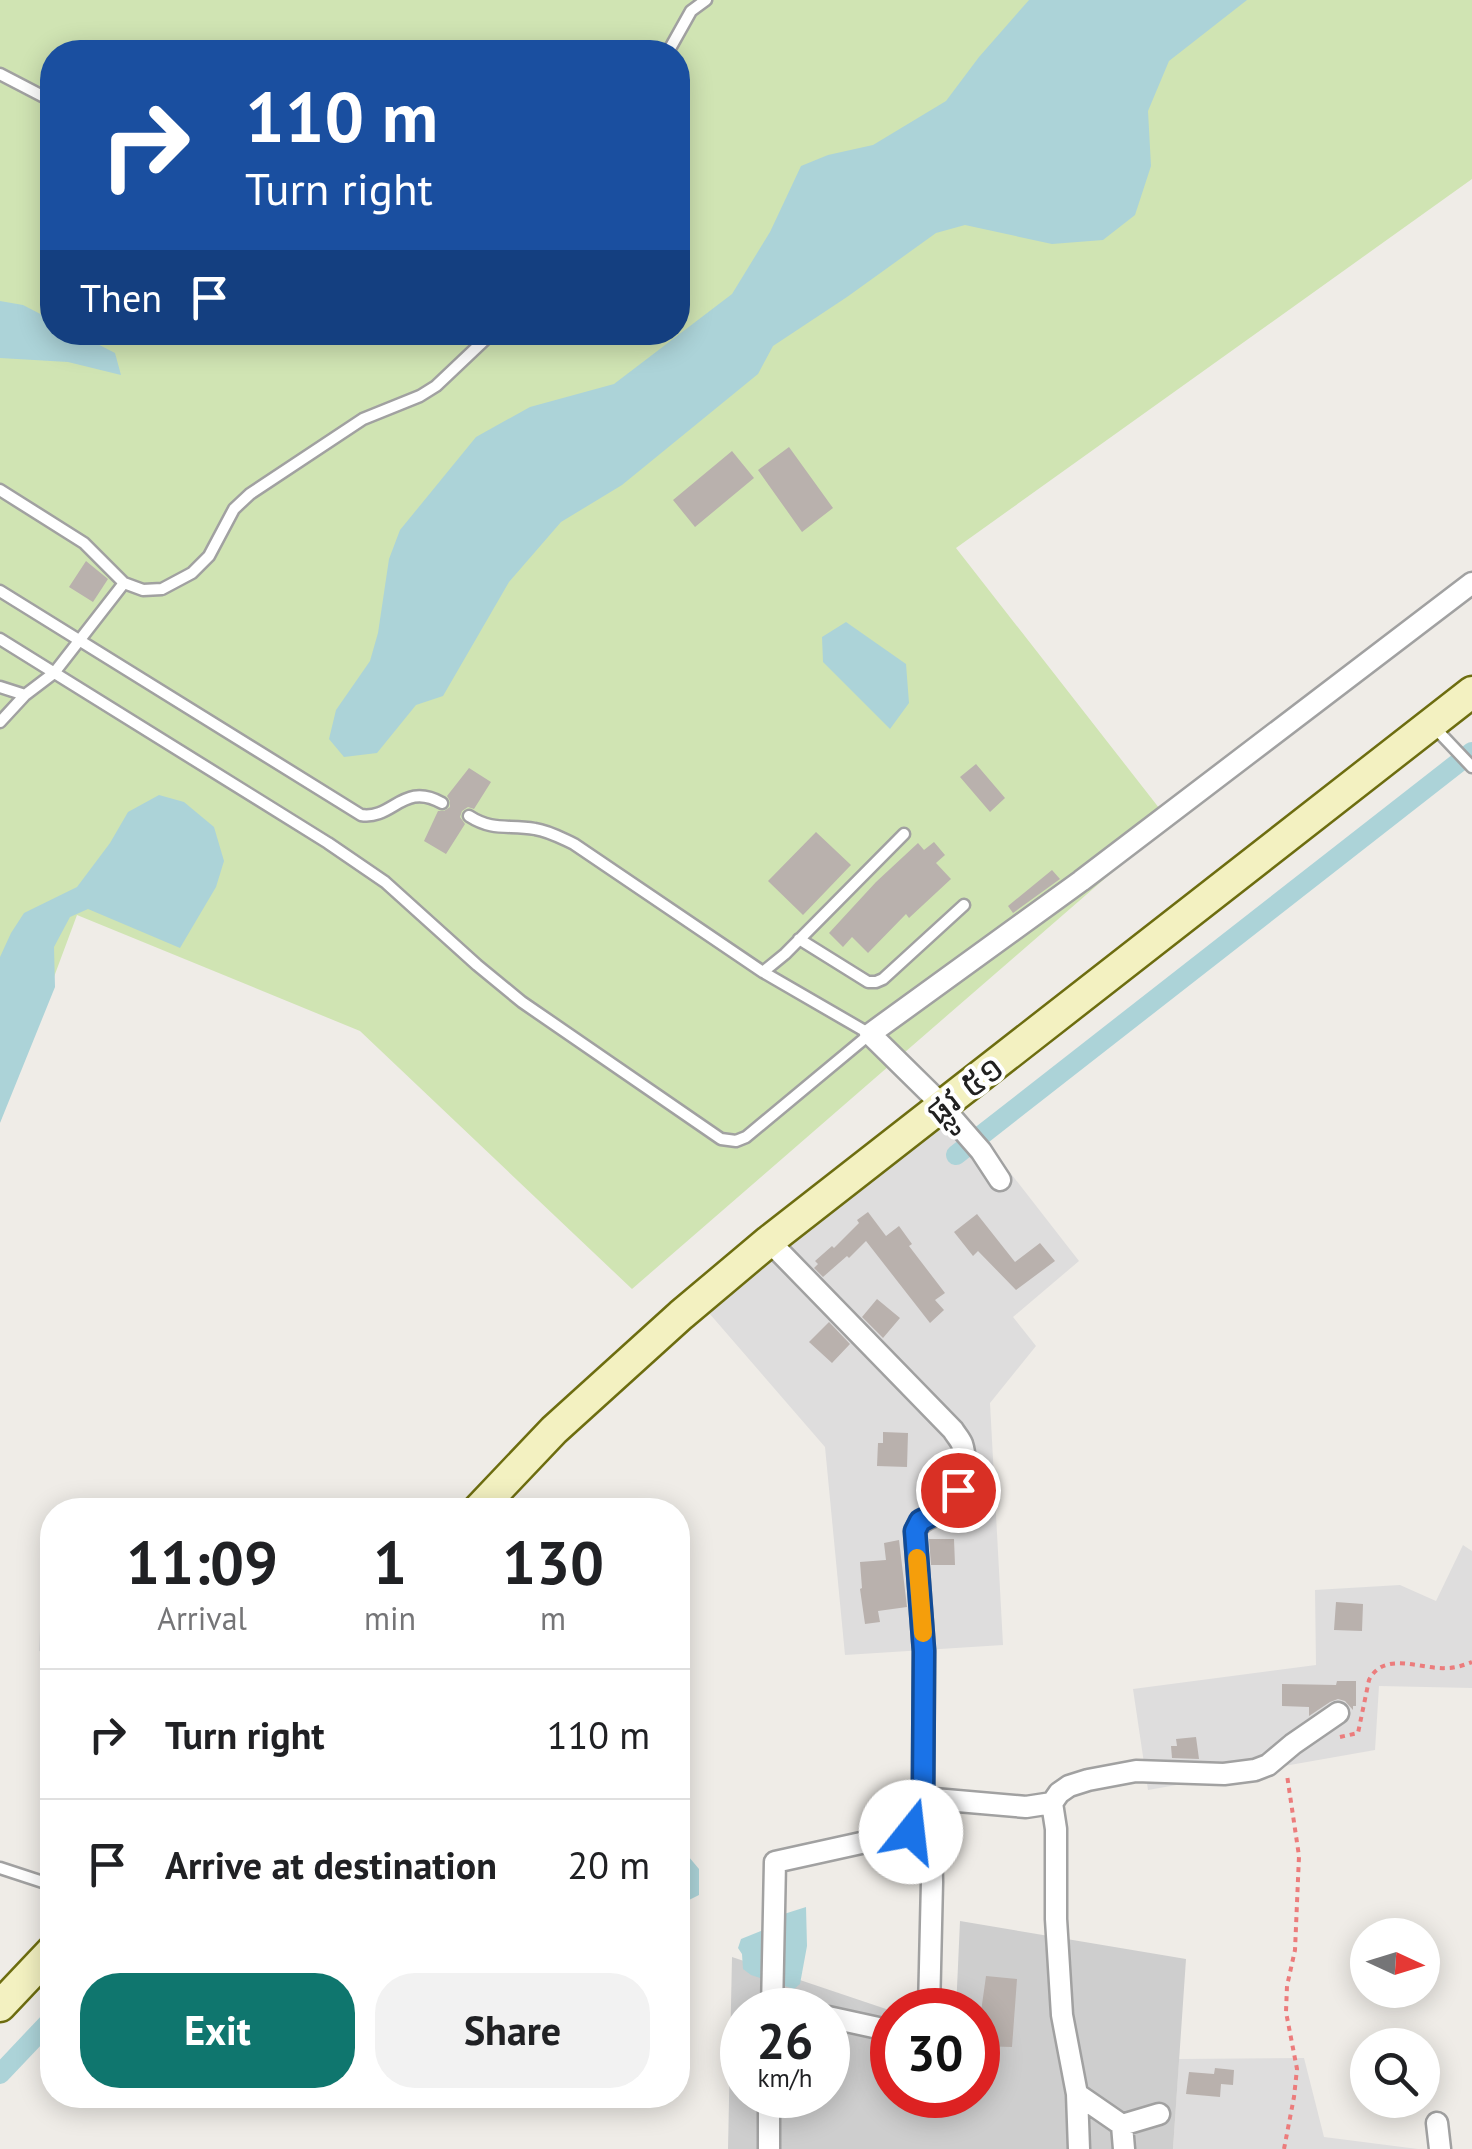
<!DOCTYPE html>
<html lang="en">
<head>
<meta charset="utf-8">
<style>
	:root { --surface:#fff; --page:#f2f2f2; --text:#202124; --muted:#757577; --line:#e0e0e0; --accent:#0f766e }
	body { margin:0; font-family:"PT Sans","Noto Sans Khmer",sans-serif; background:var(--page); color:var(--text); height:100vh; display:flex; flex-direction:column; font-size:38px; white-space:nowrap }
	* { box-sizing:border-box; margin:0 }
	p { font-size:32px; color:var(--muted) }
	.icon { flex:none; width:55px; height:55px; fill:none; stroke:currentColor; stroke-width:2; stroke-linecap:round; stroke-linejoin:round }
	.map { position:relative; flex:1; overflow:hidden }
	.drawer { position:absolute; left:40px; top:1498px; width:650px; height:610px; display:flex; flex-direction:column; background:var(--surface); border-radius:40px; box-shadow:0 5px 25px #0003 }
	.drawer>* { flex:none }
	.hud { position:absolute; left:40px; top:40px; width:650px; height:305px; border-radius:40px; box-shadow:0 5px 25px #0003; background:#1a4fa0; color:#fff; overflow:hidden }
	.needle { width:65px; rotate:94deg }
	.buttons { position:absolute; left:1350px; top:1918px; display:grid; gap:20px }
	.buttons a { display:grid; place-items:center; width:90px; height:90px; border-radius:50%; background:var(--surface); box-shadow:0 5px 25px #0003; font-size:50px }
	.speed { position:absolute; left:720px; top:1988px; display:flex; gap:20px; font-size:50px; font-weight:700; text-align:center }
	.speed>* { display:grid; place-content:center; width:130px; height:130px; border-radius:50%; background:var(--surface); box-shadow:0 5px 25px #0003; line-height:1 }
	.speed small { font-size:25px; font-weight:400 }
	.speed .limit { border:15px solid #d22; background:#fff; color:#111 }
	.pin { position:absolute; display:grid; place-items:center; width:85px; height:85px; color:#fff; margin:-42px; border:5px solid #fff; border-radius:50%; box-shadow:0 2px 10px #0007 }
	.me { position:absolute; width:110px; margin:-55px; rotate:16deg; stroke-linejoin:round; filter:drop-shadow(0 0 8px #0008) }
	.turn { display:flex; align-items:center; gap:35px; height:210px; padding:0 40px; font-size:45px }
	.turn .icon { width:130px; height:130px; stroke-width:2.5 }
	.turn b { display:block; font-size:70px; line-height:85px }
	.then { display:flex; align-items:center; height:95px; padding:0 40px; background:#0003; gap:20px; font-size:38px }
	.eta { display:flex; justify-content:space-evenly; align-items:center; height:170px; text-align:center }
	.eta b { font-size:60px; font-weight:800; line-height:70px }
	.cta { display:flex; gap:20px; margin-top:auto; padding:20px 40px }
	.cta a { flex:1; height:115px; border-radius:40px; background:var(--accent); color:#fff; font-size:40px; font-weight:800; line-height:115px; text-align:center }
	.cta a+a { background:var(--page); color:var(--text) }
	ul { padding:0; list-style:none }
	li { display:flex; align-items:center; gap:30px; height:130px; padding:0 40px; border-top:2px solid var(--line) }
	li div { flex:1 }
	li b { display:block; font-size:38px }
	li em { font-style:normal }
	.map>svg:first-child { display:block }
	.residential { fill:#dedddd }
	.religious { fill:#cecece; fill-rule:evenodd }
	.grass { fill:#d0e4b3; fill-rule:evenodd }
	.water { fill:#acd3d8 }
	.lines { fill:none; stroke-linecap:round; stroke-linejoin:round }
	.canal { stroke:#acd3d8; stroke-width:20 }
	.building { fill:#b9b1ad }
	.service-casing { stroke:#a1a1a1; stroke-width:15 }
	.minor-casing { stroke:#a1a1a1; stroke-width:25 }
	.secondary-casing { stroke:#6d6d10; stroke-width:35 }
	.path { stroke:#ec7c7c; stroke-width:4; stroke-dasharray:5 5; stroke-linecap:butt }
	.service { stroke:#fff; stroke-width:10 }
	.minor { stroke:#fff; stroke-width:20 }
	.secondary { stroke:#f3f1c1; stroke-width:30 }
	.route-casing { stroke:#114b97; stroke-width:25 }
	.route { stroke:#1a73e8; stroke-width:18 }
	.slow { stroke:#f59e0b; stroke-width:18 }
	.labels { text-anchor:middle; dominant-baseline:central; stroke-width:8; stroke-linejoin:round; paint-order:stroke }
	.street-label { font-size:35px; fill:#202020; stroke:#fff }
</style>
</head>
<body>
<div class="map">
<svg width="1472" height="2149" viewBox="0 0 1472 2149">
	<rect width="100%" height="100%" fill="#efece7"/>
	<path class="residential" d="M949 1094 1079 1261 1013 1317 1036 1346 990 1403 1003 1645 845 1655 825 1447 696 1298Z
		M1463 1545 1472 1551V1688L1379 1686 1375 1750 1148 1790 1133 1689 1316 1665 1315 1590 1400 1585 1436 1601Z
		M43 1563 52 1564V1652L39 1651Z
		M1304 2058 1324 2137 1418 2149H1173L1179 2059Z"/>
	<path class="religious" d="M960 1921 1186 1959 1173 2149H728L732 1957 892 2011V2095H978V2010H956ZM742 2010H828V2095H742Z"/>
	<path class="grass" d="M0 0H1472V179L956 548 1170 822 632 1289 360 1031 77 915 0 1122ZM52 52H678V332H52Z"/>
	<path class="water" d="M1029 0H1247L1169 61 1148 111 1151 166 1135 215 1103 240 1052 244 965 225 936 233 847 297 773 346 758 374 622 485 561 522 509 582 443 696 416 705 377 753 344 757 329 739 336 710 370 661 378 633 389 559 400 530 476 437 530 407 614 384 732 294 770 232 801 166 828 155 873 145 946 101 979 57Z
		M0 301 23 305 52 320V332L76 333 115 353 121 375 68 362 0 358Z
		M846 622 906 664 909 703 890 729 823 662 822 637Z
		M159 795 184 802 214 827 224 861 216 887 180 948 88 909 70 917 54 947 55 987 0 1123V957L11 933 24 913 77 887 110 843 128 812Z
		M678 1844 699 1869V1895L679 1905 686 1914 688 1935 678 1942Z
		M806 1907 807 1946 800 1984 794 1989 751 1975 743 1969 742 1954 738 1948 741 1939 773 1926 784 1914Z"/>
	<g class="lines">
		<path class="canal" d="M956 1155 1472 752
			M0 2074 52 2019"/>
	</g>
	<path class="building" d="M789 447 833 508 802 532 758 470Z
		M732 451 754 478 695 527 673 500Z
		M86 561 108 579 93 602 69 587Z
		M976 764 1005 798 990 812 960 777Z
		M469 768 491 782 474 809 468 807 462 811 460 817 465 824 446 854 424 841 438 811H444L450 807V801L447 796Z
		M816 832 851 865 803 915 768 881Z
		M934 842 945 855 936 863 951 879 909 918 906 914 868 953 852 937 843 947 829 933 876 882 918 843 924 850Z
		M1052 870 1060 879 1013 913 1008 906Z
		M868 1212 886 1236 899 1226 912 1244 909 1246 945 1293 935 1300 944 1310 930 1323 866 1241 849 1258 847 1256 823 1277 814 1268 818 1264 815 1261 832 1246 834 1248 859 1223 857 1220Z
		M977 1214 1015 1262 1040 1243 1055 1261 1016 1290 978 1251 973 1256 954 1232Z
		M877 1299 900 1318 883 1338 862 1317Z
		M829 1322 850 1344 832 1363 809 1342Z
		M883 1432 908 1433 907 1467 877 1466 878 1443H883Z
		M929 1539H954L955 1565H931Z
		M899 1540 907 1607 878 1611 880 1622 865 1624 860 1589 862 1588 860 1562 886 1560 884 1543Z
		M1336 1602 1363 1604 1362 1631 1334 1630Z
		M1337 1681H1356V1706H1353V1710L1345 1701 1338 1699 1330 1702 1309 1716V1707L1282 1706V1684L1336 1685Z
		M1196 1737 1199 1759 1172 1758 1171 1746H1177L1176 1739Z
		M986 1976 1017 1979 1012 2047 979 2046 980 2019Z
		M1215 2068 1234 2070 1233 2085 1221 2084 1220 2097 1186 2094 1189 2072 1214 2074Z"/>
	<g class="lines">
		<g class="service-casing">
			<path id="service" d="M668 52 691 11 706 0
				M0 74 52 101
				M0 490 84 543 124 583 143 590 162 589 192 573 209 556 234 509 250 494 363 419 420 396 436 386 493 332
				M0 591 361 815C393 820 403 781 442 803
				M0 639 328 843 385 882 477 965 522 1002 721 1139 736 1141 746 1137 870 1034 763 972 574 844C561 838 549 831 535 829 509 824 494 832 469 816
				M0 687 25 695
				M0 722 25 695 54 673 124 583
				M1435 728 1472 767
				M799 939 868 982H876L883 979 964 905
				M763 972 785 954 904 834
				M0 1868 52 1885"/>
		</g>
		<g class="minor-casing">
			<path id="minor" d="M1000 1180 981 1151 933 1096 870 1034 1081 881 1472 583
				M769 1241 953 1430C956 1435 960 1439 962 1444 968 1462 962 1495 948 1508 936 1518 922 1516 915 1531L924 1651 923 1798 1026 1807 1052 1803 1059 1793 1069 1786 1088 1780 1136 1771 1224 1774 1255 1770 1268 1765 1293 1744 1338 1713
				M1052 1803 1056 1829V1919L1062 2015 1077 2094 1079 2149
				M926 1810 931 1839 932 1882 929 2010
				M772 2010 775 1862 911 1832 928 1818
				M791 2010H793
				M828 2017 892 2031
				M1077 2094 1122 2125 1159 2114
				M769 2095V2149
				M1437 2123 1440 2149
				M1122 2125 1124 2149"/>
		</g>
		<g class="secondary-casing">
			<path id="secondary" d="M478 1510 554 1430 681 1315 769 1241 1472 692
				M0 2006 52 1951"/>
		</g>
		<path class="path" d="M1340 1737 1358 1733 1369 1680C1384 1650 1422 1670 1447 1668 1456 1668 1464 1665 1472 1662
			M1284 2149 1294 2097 1297 2069 1286 2012 1287 1986 1295 1950 1299 1856 1287 1775"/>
		<use href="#service" class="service"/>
		<use href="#minor" class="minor"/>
		<use href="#secondary" class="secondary"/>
	</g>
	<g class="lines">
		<g class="route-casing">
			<path id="route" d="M911 1832 928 1818 923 1798 924 1651 915 1531 920 1521 950 1506 958 1490"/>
		</g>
		<use href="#route" class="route"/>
		<path class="slow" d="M917 1558 923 1633"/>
	</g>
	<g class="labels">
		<g class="street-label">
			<text transform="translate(964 1089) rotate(-38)">ផ្លូវ ៥១</text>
		</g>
	</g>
</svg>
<div class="buttons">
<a><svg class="needle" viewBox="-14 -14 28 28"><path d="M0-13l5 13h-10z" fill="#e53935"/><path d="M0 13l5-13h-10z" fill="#757577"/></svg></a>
<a><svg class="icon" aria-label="search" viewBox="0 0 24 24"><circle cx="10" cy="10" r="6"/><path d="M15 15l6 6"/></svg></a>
</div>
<div class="speed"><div>26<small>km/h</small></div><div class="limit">30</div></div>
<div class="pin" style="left:958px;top:1490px;background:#d93025"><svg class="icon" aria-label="arrive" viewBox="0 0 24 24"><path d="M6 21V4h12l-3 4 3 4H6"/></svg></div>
<svg class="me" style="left:911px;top:1832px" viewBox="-20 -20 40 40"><circle r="19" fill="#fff"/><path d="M0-13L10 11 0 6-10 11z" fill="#1a73e8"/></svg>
<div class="hud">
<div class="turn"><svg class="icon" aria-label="right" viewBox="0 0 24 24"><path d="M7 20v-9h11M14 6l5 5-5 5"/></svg><div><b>110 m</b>Turn right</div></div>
<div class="then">Then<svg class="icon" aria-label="arrive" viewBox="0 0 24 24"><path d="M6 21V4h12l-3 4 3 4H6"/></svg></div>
</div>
<section class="drawer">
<div class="eta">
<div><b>11:09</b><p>Arrival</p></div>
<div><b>1</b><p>min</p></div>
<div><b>130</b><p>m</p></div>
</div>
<ul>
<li><svg class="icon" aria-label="right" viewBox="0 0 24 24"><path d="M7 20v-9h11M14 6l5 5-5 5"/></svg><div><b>Turn right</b></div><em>110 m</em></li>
<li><svg class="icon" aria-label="arrive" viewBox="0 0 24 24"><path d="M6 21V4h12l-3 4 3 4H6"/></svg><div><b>Arrive at destination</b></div><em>20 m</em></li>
</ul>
<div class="cta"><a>Exit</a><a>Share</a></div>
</section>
</div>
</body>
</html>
